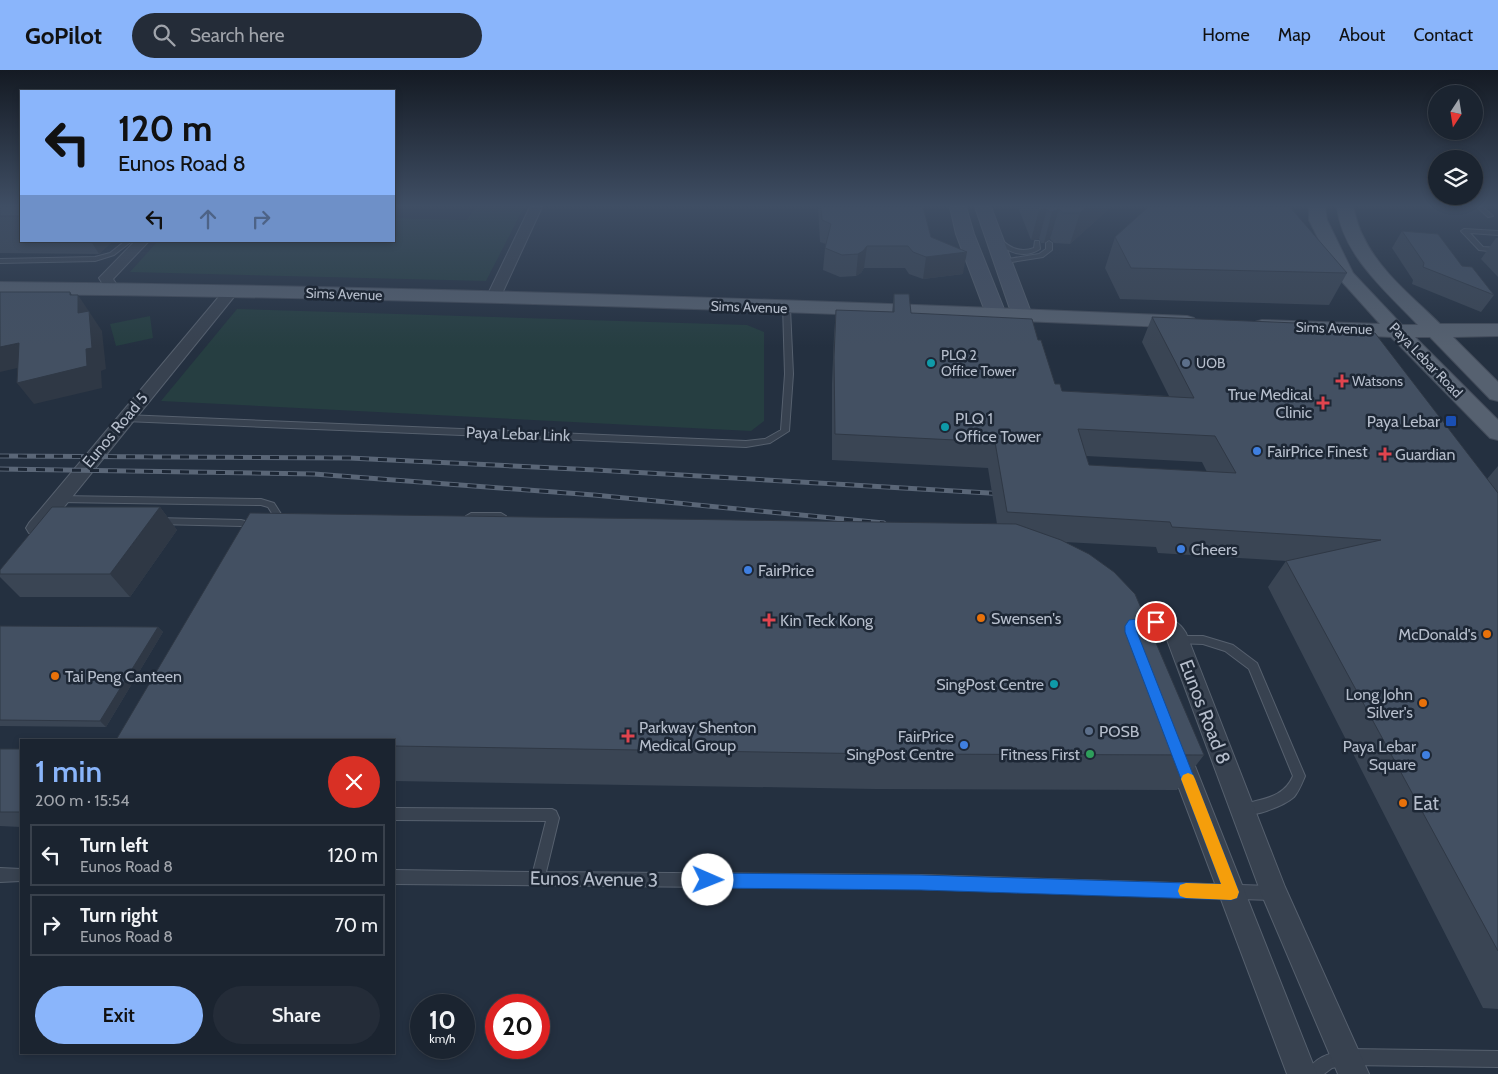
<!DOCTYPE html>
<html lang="en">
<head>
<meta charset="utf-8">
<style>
	:root { --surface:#1b2430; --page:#242c38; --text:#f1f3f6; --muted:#a0a4ab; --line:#39414c; --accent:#8ab5fb }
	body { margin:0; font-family:Cabin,sans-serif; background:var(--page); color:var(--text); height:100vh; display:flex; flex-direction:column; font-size:19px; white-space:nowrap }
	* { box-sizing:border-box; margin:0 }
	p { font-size:16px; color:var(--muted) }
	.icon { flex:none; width:28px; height:28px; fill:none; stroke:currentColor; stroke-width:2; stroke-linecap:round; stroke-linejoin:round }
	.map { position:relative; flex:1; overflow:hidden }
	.sheet { position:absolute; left:20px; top:669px; width:375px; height:315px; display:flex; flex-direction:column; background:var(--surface); border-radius:0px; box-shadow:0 2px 8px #0003,0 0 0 1px var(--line) }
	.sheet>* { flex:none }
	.top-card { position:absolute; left:20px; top:20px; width:375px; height:152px; border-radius:0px; box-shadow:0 2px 8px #0003,0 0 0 1px var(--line); background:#8ab5fb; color:#111; overflow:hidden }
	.needle { width:32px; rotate:192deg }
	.buttons { position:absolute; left:1428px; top:15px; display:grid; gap:10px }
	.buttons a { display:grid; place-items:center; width:55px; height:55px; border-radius:50%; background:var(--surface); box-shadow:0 2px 8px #0003,0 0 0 1px var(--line); font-size:25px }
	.speed { position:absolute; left:410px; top:924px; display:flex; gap:10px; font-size:25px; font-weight:700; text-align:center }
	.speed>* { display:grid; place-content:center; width:65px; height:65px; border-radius:50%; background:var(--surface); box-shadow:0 2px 8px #0003,0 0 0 1px var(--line); line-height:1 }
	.speed small { font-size:12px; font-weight:400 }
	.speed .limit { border:8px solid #d22; background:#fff; color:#111 }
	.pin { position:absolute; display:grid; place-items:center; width:42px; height:42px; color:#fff; margin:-21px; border:2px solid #fff; border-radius:50%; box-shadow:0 1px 5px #0007 }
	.me { position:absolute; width:55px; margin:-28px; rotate:91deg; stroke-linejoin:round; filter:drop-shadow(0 0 4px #0008) }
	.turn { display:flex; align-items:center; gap:18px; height:105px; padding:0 15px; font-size:22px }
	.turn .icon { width:65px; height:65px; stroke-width:2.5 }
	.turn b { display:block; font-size:35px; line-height:42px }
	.lanes { display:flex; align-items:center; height:48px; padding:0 15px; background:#0003; justify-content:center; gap:25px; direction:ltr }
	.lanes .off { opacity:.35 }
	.round { display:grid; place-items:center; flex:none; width:52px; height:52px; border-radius:26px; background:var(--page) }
	.overview { display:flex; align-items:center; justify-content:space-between; height:85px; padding:0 15px }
	h1 { font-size:30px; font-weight:600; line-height:38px; color:var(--accent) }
	.action { display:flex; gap:10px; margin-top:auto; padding:10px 15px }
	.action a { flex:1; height:58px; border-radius:30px; background:var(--accent); color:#111; font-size:20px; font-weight:600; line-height:58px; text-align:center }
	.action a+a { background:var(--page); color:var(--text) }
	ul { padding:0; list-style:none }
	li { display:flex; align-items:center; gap:15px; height:62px; margin:0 10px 8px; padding:0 5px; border:2px solid var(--line); border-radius:0px }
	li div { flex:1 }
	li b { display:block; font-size:19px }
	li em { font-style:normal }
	header { display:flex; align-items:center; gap:30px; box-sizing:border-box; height:70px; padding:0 25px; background:var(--accent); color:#111 }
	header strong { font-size:24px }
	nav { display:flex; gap:28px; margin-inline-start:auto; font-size:18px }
	.search { width:350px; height:45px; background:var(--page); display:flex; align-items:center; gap:12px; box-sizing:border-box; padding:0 18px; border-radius:28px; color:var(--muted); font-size:19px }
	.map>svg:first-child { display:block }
	.green { fill:#263e41 }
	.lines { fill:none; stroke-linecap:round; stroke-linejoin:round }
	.service-casing { stroke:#56606e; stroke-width:2 }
	.minor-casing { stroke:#56606e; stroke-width:2 }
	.secondary-casing { stroke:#56606e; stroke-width:2 }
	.primary-casing { stroke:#424b59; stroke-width:2 }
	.service { fill:#384250; fill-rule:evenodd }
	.minor { fill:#384250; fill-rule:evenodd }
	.secondary { fill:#465163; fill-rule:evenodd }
	.primary { fill:#566170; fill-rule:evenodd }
	.rail-casing { stroke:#5a6677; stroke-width:5 }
	.rail { stroke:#1d2735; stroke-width:3; stroke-dasharray:9; stroke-linecap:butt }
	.wall { fill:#3a4554; fill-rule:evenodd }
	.shaded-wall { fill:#2f3845 }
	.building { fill:#435062; stroke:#2f3845; fill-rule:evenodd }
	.route { fill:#1a73e8; stroke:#114b97 }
	.slow { fill:#f59e0b }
	.culture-dot { fill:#0f9aa8; stroke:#1d2735; stroke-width:2 }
	.service-dot { fill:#5c6f8a; stroke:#1d2735; stroke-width:2 }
	.health-dot { fill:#e0444e; stroke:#1d2735; stroke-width:2 }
	.transit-dot { fill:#1a4fb4; stroke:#1d2735; stroke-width:2 }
	.shop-dot { fill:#3f7fe0; stroke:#1d2735; stroke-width:2 }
	.food-dot { fill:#e8710a; stroke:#1d2735; stroke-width:2 }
	.leisure-dot { fill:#2e9e5b; stroke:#1d2735; stroke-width:2 }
	.labels { text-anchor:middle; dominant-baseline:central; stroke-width:5; stroke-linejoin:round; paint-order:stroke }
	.far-street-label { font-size:14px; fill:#b5bdcb; stroke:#1d2735 }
	.far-poi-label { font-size:14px; fill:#b5bdcb; stroke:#1d2735; text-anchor:start }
	.poi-label { font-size:16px; fill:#b5bdcb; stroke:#1d2735; text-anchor:start }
	.street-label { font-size:16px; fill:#b5bdcb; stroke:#1d2735 }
	.near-street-label { font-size:19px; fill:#b5bdcb; stroke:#1d2735 }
	.near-poi-label { font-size:19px; fill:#b5bdcb; stroke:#1d2735; text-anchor:start }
</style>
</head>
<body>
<header>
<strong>GoPilot</strong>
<div class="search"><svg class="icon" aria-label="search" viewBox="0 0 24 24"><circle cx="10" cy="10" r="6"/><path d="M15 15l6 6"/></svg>Search here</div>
<nav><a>Home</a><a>Map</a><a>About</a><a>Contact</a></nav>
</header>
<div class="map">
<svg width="1498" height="1004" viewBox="0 0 1498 1004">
	<rect width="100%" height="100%" fill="#243040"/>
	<path class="green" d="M475 137H524L486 211 130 202 158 171H394V148L467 150Z
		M237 239 747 255 764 262V351L751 361 161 331Z
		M150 246 153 268 116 276 110 254Z"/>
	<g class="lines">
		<g class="service-casing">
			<path id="service" d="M1477 137H1483L1493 146 1488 147Z
				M1464 159 1498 161V165L1470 163 1483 177 1498 178V182L1479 180 1461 161Z
				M996 168H1000C1009 178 1020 183 1034 178L1035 171H1039L1040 179C1025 189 1006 183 995 169Z
				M125 171H132L114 185 95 191 0 193V189L95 187 110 183Z
				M1049 171 1052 173V180L1043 187 1012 192 1009 202 1004 201V194L1008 189 1039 184 1046 179V173Z
				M783 236 790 238 793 304 789 361 770 373 746 377 125 351 121 348 125 345 746 371 765 369 781 360 785 304Z
				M59 426 261 429 274 433 281 444 289 446 291 448 286 451 275 448 268 437 261 435 59 432 54 429Z
				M471 443H501L506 446C500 451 472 451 466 446Z
				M157 448 241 450 253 453 256 460 251 463 248 462 246 457 241 456 157 454 152 451Z
				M1178 566H1203L1233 575 1257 593 1305 706C1302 713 1299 721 1294 727 1284 736 1251 749 1239 744L1237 740 1239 736C1259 728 1283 730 1293 706L1249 599 1225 581 1203 574 1174 573 1173 570 1174 567Z
				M394 738 552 739 556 741 559 748 546 802 921 805 1273 816 1278 818 1280 823 1278 828 1273 830 921 819 394 814V800L533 802 546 751 394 750Z
				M0 798 21 799V811L0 812Z
				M1347 979 1498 981V997L1347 995 1332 998 1324 1004H1306C1313 987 1331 983 1347 979Z"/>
		</g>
		<g class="minor-casing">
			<path id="minor" d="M530 137H542L500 228 498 231H488L486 228Z
				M135 171H149L113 209 119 218 117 221H107L99 208Z
				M232 216 239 220 237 223 43 463 36 465 29 463 26 458 29 453 227 217Z
				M1148 542C1163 544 1178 549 1186 563L1285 817 1369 1004H1338L1261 823 1166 567 1155 560 1143 559V566L1140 572 1132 574 1124 572C1120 564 1119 558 1124 550Z
				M1177 670 1185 674 1189 681 1317 1004H1287L1165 681 1169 674Z"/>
		</g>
		<g class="secondary-casing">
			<path id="secondary" d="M950 137H966L974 164 1006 244 1003 248 996 250 989 248 986 244 956 164Z
				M975 137H991L1032 245 1029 249 1022 251 1015 249 1012 245Z"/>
		</g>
		<g class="primary-casing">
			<path id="primary" d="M1309 137H1325L1327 150 1353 203 1402 255H1418C1387 222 1342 185 1337 137H1353C1356 147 1358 157 1363 166 1379 201 1414 228 1440 254H1498V266L1453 267 1498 312V331L1490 329 1430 267H1415L1498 350V370L1490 368 1391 267 1255 260 1252 256 1255 252 1262 250 1380 254 1336 205 1309 150Z
				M0 212C396 216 792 229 1187 246L1194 248 1197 252 1194 256 1187 258C792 241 396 227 0 224Z"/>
		</g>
		<use href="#service" class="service"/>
		<use href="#minor" class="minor"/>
		<use href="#secondary" class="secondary"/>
		<use href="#primary" class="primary"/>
		<g class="rail-casing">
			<path id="rail" d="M0 386 349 388 596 400 1006 424
				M0 399 314 404 594 425 884 453"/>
		</g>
		<use href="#rail" class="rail"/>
	</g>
	<path class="wall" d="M0 137H21V171H113L99 184 0 183Z
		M818 137H923L931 167 963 204 923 209 909 204 905 198H864L861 203 856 206 840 207 823 200 825 178 826 174 820 172Z
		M1018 137H1111L1070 174 1054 173 1050 169 1044 173H1041L1039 169 1031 170Z
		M1402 161 1462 196 1494 225 1481 242 1412 214 1413 210 1392 178Z
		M1115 167 1347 203 1329 235 1120 229 1105 198Z
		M1496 168H1498V207L1481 189Z
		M894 224 911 243 1038 270 1055 314 1062 321 1169 326 1142 272 1152 247 1301 260 1487 409 1498 396V939L1483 938 1268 517 1286 491H1287L1158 483 1156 477 1065 472 1204 685 1177 720 875 719 394 711V670L997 454 988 398 832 390V313L834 265 836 240 892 242ZM1086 386 1202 392 1207 402 1089 395Z
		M160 437 177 460 130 527H20L0 507V500Z
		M0 556 158 557 163 562 106 657 0 656Z
		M0 679H21V757L0 756Z"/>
	<path class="shaded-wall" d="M1087 137H1111L1070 174 1080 143Z
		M1047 139 1039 169 1031 170 1039 140Z
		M1059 139 1050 169 1044 173 1052 142Z
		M91 171H113L99 184Z
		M867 176 864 198 861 203 856 206 858 184Z
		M967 182 963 204 923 209 926 187Z
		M70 222 78 234V225L102 261 106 299 101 301 102 318 34 334 17 313 86 279 78 243 70 225Z
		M19 273 35 294 0 302V277Z
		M160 437 177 460 130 527 110 504Z
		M158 557 163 562 106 657 100 651Z"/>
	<path class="building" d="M0 137H21V146H0Z
		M821 137H923L931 167 967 182 926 187 913 182 908 176H867L863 181 858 184 842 185 825 178 831 154 822 150Z
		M1038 137H1087L1080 143H1063L1059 139 1052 142H1049L1047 139 1039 140Z
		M1148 137H1290L1347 203 1131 198 1115 167Z
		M1402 161 1438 164 1462 196 1472 197 1494 225 1423 197 1424 193Z
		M0 222H70V225H78V243L89 241 92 278 86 279 87 296 17 313 19 273 0 277Z
		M894 224H909L911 243 1032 249 1038 270H1041L1055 314H1060L1062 321 1194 328 1152 247 1296 253 1301 260 1375 263 1498 423V881L1286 491 1381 470 1172 457 1170 452 1007 442 995 372 835 364 834 287 836 240 894 242ZM1078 359 1215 366 1236 403 1089 395Z
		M52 437H160L110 504H0V500Z
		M250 443 1016 454 1061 470 1089 484 1114 502 1135 524 1204 685 883 684 394 676V670H116Z
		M0 556 158 557 100 651 0 650Z
		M0 679H21V742H0Z"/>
	<linearGradient id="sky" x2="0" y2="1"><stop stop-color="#141a23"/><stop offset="0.49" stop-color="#3f4e64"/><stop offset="1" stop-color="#3f4e64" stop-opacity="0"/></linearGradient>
	<rect width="1498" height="277" fill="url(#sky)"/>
	<path class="route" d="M1156 547 1160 548 1162 552 1160 555 1137 558V562L1239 822 1237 828 1231 830 921 820 708 818 702 816 700 810 702 805 708 803 921 805 1221 814 1125 562V556L1129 550Z"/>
	<path class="slow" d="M1188 703 1193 705 1195 709 1239 822 1237 828 1231 830 1186 828 1180 826 1178 821 1180 815 1186 813 1221 814 1181 709 1183 705Z"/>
	<g class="culture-dot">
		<circle cx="931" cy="293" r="5"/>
		<circle cx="945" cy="357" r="5"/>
		<circle cx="1054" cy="614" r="5"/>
	</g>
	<g class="service-dot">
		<circle cx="1186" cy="293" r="5"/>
		<circle cx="1089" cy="661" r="5"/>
	</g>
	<g class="health-dot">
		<path d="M1339.5 303.5h5v5h5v5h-5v5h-5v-5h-5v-5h5z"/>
		<path d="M1320.5 325.5h5v5h5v5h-5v5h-5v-5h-5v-5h5z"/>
		<path d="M1382.5 376.5h5v5h5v5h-5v5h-5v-5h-5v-5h5z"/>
		<path d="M766.5 542.5h5v5h5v5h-5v5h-5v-5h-5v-5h5z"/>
		<path d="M625.5 658.5h5v5h5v5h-5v5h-5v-5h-5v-5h5z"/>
	</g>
	<rect class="transit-dot" x="1445" y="345" width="12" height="12" rx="2.5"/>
	<g class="shop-dot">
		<circle cx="1257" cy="381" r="5"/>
		<circle cx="1181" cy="479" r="5"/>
		<circle cx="748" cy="500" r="5"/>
		<circle cx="964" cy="675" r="5"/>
		<circle cx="1426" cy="685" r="5"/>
	</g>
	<g class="food-dot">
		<circle cx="981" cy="548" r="5"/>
		<circle cx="1487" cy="564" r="5"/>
		<circle cx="55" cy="606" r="5"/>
		<circle cx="1423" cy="633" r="5"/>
		<circle cx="1403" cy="733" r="5"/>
	</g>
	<circle class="leisure-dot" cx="1090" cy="684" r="5"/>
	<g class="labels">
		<g class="far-street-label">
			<text transform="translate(344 224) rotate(2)">Sims Avenue</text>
			<text transform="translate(749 237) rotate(2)">Sims Avenue</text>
			<text transform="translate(1334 258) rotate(2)">Sims Avenue</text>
			<text transform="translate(1426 290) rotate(46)">Paya Lebar Road</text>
		</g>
		<g class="far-poi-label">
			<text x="941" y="285">PLQ 2<tspan x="941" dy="16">Office Tower</tspan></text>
			<text x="1196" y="293">UOB</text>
			<text x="1352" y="311">Watsons</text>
		</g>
		<g class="poi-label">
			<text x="1312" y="324" text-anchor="end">True Medical<tspan x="1312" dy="18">Clinic</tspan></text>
			<text x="955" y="348">PLQ 1<tspan x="955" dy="18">Office Tower</tspan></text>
			<text x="1440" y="351" text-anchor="end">Paya Lebar</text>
			<text x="1267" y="381">FairPrice Finest</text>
			<text x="1395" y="384">Guardian</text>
			<text x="1191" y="479">Cheers</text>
			<text x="758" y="500">FairPrice</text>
			<text x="991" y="548">Swensen's</text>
			<text x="780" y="550">Kin Teck Kong</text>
			<text x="1477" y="564" text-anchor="end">McDonald's</text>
			<text x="65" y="606">Tai Peng Canteen</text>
			<text x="1044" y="614" text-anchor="end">SingPost Centre</text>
			<text x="1413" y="624" text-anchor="end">Long John<tspan x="1413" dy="18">Silver's</tspan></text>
			<text x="639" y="657">Parkway Shenton<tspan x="639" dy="18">Medical Group</tspan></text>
			<text x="1099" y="661">POSB</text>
			<text x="954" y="666" text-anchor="end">FairPrice<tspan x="954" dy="18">SingPost Centre</tspan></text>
			<text x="1416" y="676" text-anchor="end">Paya Lebar<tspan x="1416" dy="18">Square</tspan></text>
			<text x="1080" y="684" text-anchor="end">Fitness First</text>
		</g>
		<g class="street-label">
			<text transform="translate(115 360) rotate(-50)">Eunos Road 5</text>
			<text transform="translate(518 364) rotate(2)">Paya Lebar Link</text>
		</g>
		<g class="near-street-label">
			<text transform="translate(1205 642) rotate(69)">Eunos Road 8</text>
			<text transform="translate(594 809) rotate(1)">Eunos Avenue 3</text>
		</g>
		<g class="near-poi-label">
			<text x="1413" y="733">Eat</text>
		</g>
	</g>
</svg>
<div class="buttons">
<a><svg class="needle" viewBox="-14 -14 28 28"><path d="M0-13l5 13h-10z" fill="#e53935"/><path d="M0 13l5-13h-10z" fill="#a0a4ab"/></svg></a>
<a><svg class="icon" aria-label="layers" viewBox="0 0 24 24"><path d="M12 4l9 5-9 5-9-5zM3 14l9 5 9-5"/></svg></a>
</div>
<div class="speed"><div>10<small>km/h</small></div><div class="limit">20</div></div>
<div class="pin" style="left:1156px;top:552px;background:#d93025"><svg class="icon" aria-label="arrive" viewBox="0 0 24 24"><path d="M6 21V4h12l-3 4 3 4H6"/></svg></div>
<svg class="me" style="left:708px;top:810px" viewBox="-20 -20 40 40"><circle r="19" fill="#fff"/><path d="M0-13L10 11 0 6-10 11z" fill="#1a73e8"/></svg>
<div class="top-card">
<div class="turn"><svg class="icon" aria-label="left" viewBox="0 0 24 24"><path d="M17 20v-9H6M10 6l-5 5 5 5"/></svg><div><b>120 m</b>Eunos Road 8</div></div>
<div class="lanes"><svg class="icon" aria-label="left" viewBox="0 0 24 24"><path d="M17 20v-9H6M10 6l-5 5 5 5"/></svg><svg class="icon off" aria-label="ahead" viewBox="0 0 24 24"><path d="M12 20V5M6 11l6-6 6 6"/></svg><svg class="icon off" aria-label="right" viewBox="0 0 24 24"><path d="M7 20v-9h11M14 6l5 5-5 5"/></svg></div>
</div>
<section class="sheet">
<div class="overview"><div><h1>1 min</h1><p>200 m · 15:54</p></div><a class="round" style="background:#d93025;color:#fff"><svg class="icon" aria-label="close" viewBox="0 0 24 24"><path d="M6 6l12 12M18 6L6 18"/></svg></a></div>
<ul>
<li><svg class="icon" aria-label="left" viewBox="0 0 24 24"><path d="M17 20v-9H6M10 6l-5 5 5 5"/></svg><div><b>Turn left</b><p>Eunos Road 8</p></div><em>120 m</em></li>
<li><svg class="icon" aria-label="right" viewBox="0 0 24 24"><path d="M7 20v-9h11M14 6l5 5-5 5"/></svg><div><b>Turn right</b><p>Eunos Road 8</p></div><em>70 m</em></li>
</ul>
<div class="action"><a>Exit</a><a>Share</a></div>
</section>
</div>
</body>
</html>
